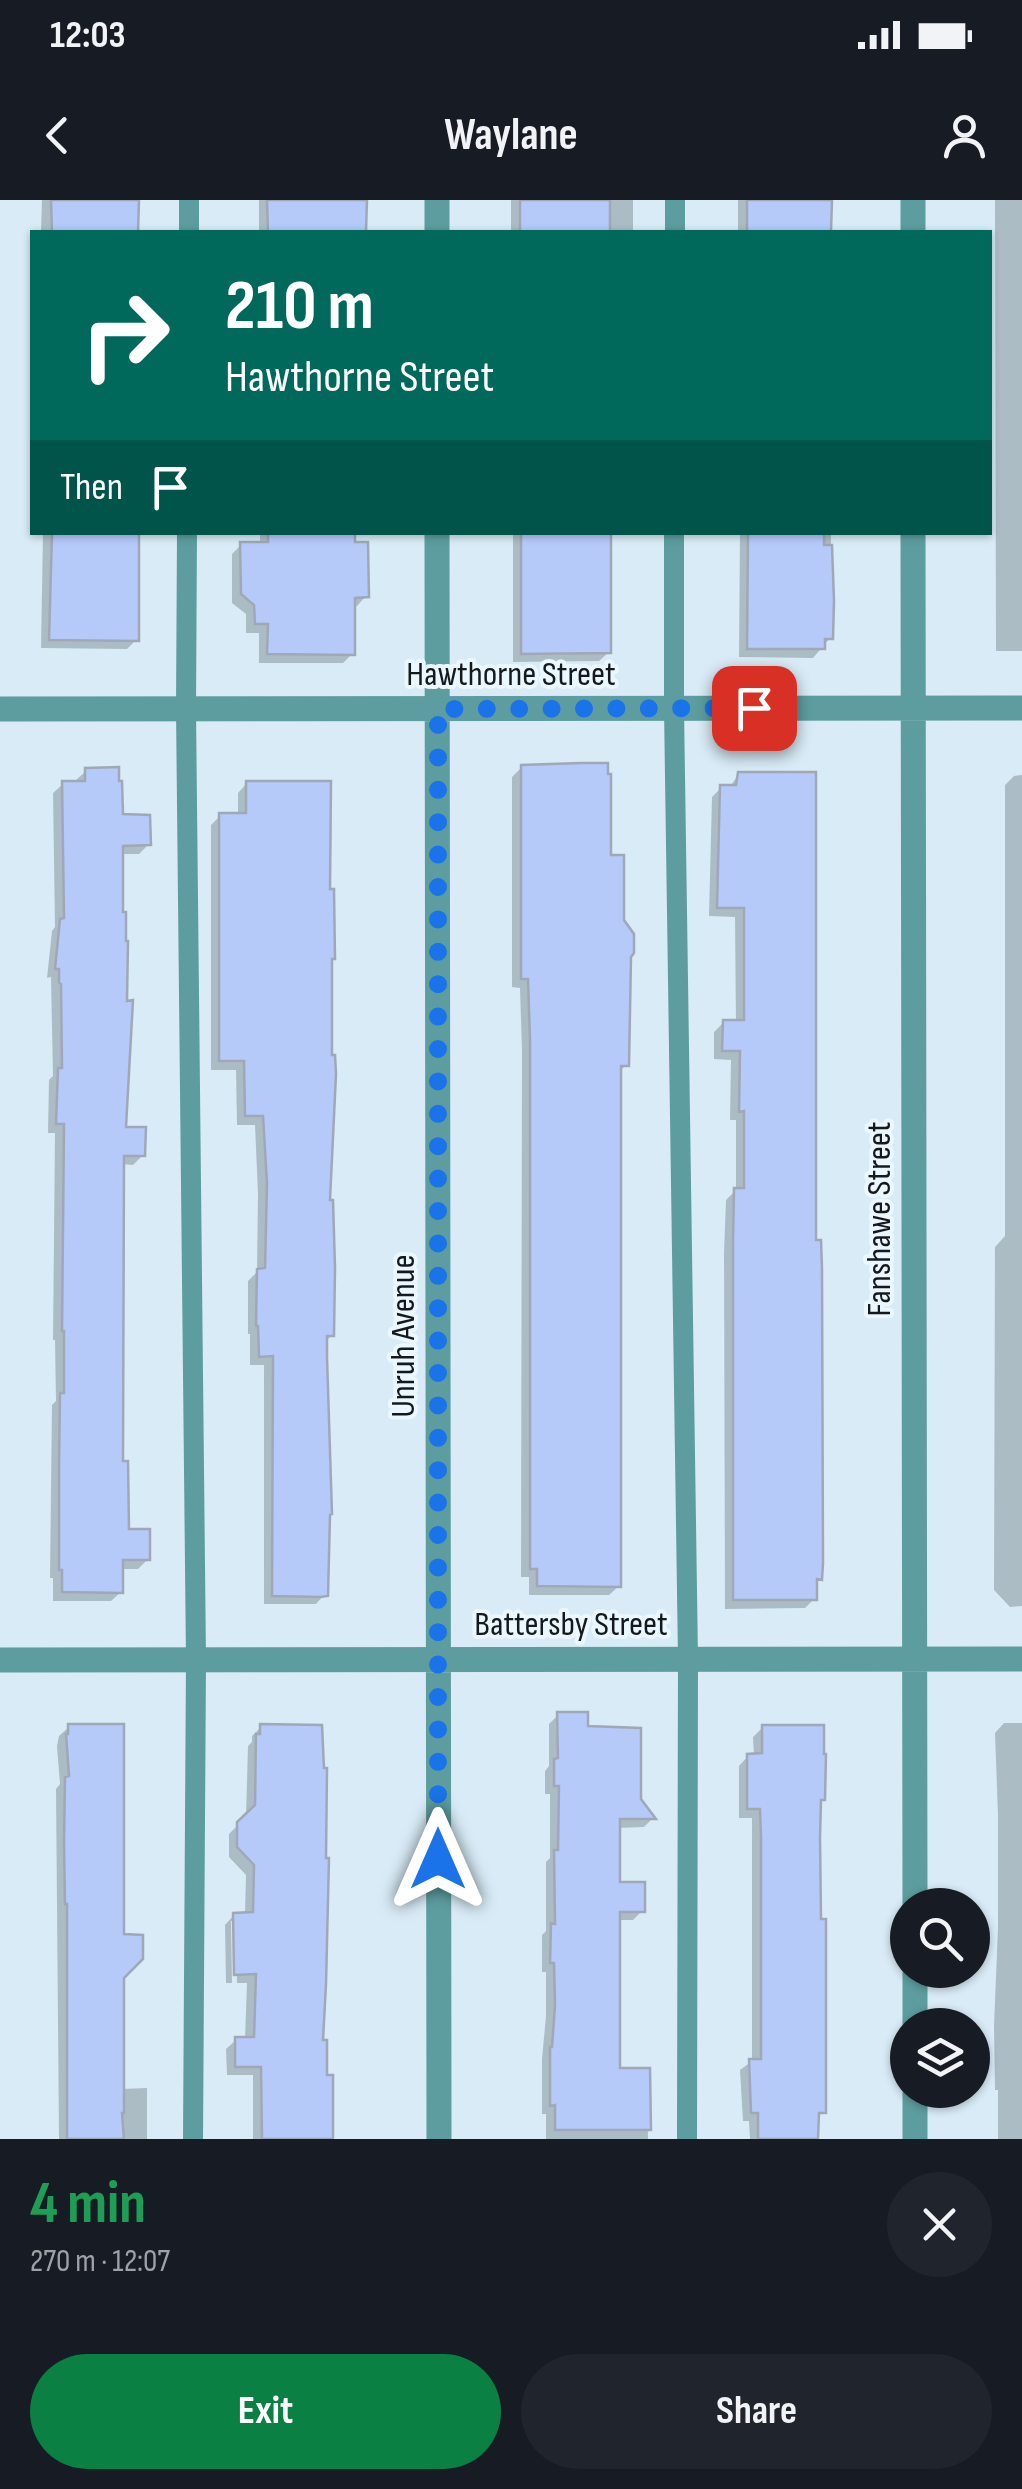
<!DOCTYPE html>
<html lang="en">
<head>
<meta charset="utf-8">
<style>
	:root { --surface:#171b24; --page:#20242c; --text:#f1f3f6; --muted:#9ea1a6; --accent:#0b8043 }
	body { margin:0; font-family:"Sofia Sans Condensed",sans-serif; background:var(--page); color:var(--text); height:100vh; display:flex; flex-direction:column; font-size:38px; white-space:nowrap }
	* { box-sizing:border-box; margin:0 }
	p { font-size:32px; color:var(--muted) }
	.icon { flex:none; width:55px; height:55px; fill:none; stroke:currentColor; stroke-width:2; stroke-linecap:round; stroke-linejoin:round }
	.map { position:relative; height:1939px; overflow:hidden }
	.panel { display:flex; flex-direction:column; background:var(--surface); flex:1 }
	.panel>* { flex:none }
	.top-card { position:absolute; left:30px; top:30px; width:962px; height:305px; border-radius:0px; box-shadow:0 2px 8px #0004; background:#00695c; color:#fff; overflow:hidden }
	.fabs { position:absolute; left:890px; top:1688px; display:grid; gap:20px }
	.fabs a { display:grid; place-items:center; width:100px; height:100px; border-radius:50%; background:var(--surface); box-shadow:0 2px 8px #0004; font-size:50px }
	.pin { position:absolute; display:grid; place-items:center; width:85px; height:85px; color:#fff; margin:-42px; border-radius:20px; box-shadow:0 5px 15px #0006 }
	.me { position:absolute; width:110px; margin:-55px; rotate:0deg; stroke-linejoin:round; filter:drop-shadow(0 0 8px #0008) }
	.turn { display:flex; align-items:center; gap:35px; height:210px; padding:0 30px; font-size:45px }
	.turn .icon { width:130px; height:130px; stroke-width:2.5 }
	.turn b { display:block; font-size:70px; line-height:85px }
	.then { display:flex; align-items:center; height:95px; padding:0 30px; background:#0003; gap:20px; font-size:38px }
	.round { display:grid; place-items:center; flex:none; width:105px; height:105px; border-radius:52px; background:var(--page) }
	.overview { display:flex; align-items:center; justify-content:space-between; height:170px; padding:0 30px }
	h1 { font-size:60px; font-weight:700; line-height:75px; color:#1e9e55 }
	.primary-button { display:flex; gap:20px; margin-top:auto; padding:20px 30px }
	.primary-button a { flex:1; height:115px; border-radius:60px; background:var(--accent); color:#fff; font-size:40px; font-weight:700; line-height:115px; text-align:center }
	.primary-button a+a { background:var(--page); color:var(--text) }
	.status { display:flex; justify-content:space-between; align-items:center; height:70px; padding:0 50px; background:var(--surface); direction:ltr }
	.status svg { height:28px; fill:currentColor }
	header { display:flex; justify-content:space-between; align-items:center; height:130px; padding:0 30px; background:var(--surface); font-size:45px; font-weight:700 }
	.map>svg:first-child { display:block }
	.shadow { fill:#0003 }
	.building { fill:#b5caf9; stroke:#a0a8b8; stroke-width:2.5 }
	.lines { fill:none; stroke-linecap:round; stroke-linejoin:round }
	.service { stroke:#5d9d9f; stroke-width:20 }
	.minor { stroke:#5d9d9f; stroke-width:25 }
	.route { stroke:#1a73e8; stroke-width:18; stroke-dasharray:0 32.4 }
	.labels { text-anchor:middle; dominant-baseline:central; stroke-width:8; stroke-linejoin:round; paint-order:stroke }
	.street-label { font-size:35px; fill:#13191d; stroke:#ebf7fe }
</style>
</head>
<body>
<div class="status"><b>12:03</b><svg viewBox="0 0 49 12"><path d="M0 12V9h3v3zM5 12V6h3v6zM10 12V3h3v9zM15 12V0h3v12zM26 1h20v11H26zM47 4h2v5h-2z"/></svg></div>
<header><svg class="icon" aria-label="back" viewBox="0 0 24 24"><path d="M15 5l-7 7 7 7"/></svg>Waylane<svg class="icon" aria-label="person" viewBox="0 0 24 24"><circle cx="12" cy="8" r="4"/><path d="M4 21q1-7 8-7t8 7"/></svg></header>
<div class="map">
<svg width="1022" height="1939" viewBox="0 0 1022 1939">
	<rect width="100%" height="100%" fill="#d8ebf6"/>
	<path class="shadow" d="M42 0H137V32H41Z
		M259 0H365L364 32H259Z
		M511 0H633V32H511Z
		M738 0H829L831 32H738Z
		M995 0H1022V451H996Z
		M43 332H136V440L127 449 41 448Z
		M260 332H353V345L366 396 357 406H352V454L343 463H259V433H246V414L232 403V354L241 345 260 344Z
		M513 332H608L609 452 599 461 513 462Z
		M740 332H831L830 438 813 458 739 457Z
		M522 567 609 658 628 756 626 865 619 872V1386L609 1395H529V1377H521L522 850 520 788 512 787V577Z
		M86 571 120 617 149 644 139 654H120L124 930 143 955 133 965 121 964 120 1263 127 1332 148 1359 138 1369H121V1392L111 1401H53V1378H50L52 1205 56 1201 55 1140H53L55 933H48L49 880 53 876 51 777 47 778 52 731 55 727 53 593 63 584 76 583V580Z
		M739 574 813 1042 820 1378 815 1383 814 1399 805 1408 725 1409 724 1053 726 1000 736 990V920H730L731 860 714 859V832L724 822 736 823 735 717 709 716 712 597 721 588H729Z
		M1022 575V1406L1010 1407 994 1390 995 1047 1005 1036V585L1014 576Z
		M247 583 330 761 327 1002 332 1135 325 1142V1394L316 1404H264V1165H250V1134H248V1081L257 1072 258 994 255 925H237L236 870H211V625L220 616H238V593Z
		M558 1515 585 1528 652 1619 644 1627 617 1628 618 1684 642 1711 633 1720H617V1870L647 1871 648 1939H546V1914H542V1859L546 1816V1772H542V1735L546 1731V1662L550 1658V1594H545V1571L549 1566V1524Z
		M1004 1523H1022V1939H998V1890H995L994 1826 998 1728V1615L995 1533Z
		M69 1527 122 1777V1889L147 1888V1939H59L56 1589 60 1584 57 1546 59 1536Z
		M261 1527 320 1842 330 1939H253V1875H227L226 1849 236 1840H245L247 1783H237L236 1721H231L232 1783H226L225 1725 234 1715H245L246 1675 229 1657V1634L246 1617 248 1546 252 1542V1536Z
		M763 1527 822 1599 818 1603 823 1912 816 1918V1939H750L749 1921H743L740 1870 752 1861V1618H739V1566L748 1556H754L753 1537Z"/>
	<path class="building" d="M51 0H139L138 32H52Z
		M267 0H367L366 32H268Z
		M520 0H610V32H520Z
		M747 0H832L831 32H747Z
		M52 332H139V441L49 440Z
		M268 332H355V342H368L369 397 355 398V455L267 454 268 424H255L254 405 241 394 240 342H268Z
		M521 332H611V453L521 454Z
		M748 332H824V345H832L834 401 833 439H825V449H747Z
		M581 563H608V574H611V655H624V720L634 734V753L631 757 629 866H621V1387L537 1386V1369H530V839L528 779H521V565Z
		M119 567V581H122L123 614 150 615 151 645 123 646V712H126V741H128L127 801 133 800 126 927H146L145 956H124L123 1261H128L129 1329H150V1360H123V1393L62 1392V1370H59V1265L60 1193H64V1131H62L64 924H56L58 868H62L61 784 59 783V769H55L60 719 64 718 62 581H85V568Z
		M738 572H816V1040H821L822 1068 823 1363 822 1380 817 1379V1400H733V1042L734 988H744V911L739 912 740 851H722L723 820H744V708H717L720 585H736Z
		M246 581H331L330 689H334L335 759H332V855H335L336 874 330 1000H333L335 1068 334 1136H327V1157L332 1314 330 1315 328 1396 320 1397 272 1396 273 1156 259 1157 258 1126H256L257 1069 265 1068 267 983 263 916H245L244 861H219V613H246Z
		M557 1512H588V1526L641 1528V1599L656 1619H620V1682H645V1712H620V1868H650L651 1930H555V1905L550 1906V1847H552L555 1805 554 1763H550L551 1723 555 1724 554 1650H558L559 1586H554V1559L558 1558Z
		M68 1524H124V1734L143 1735V1759L124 1778V1913H122L124 1939H67V1704H65L64 1644 65 1577 69 1576 66 1534H68Z
		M260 1524 322 1525 324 1568H327L326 1658H329L326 1784 323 1840H327V1875H333V1939H262L261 1867H235V1837H254L256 1774 234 1775 233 1713 253 1712 254 1665 237 1647V1622L255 1605 256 1534H260Z
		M762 1525H824V1554H826L825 1600H821L820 1637 821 1719H826V1913H819L818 1939H758V1913H751L749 1859H761V1637L760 1609H747V1554L762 1553Z"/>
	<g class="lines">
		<path class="service" d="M189 32V0
			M675 32V0
			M187 332 186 509 196 1460 193 1939
			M674 332V508L688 1459 687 1939"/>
		<path class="minor" d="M437 0V32
			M913 0V32
			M437 332 439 1939
			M913 332 915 1705
			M0 509 1022 508
			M0 1460 1022 1459
			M915 1770V1825
			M915 1890V1939"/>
	</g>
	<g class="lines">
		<path class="route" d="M438 1659V509L754 508"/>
	</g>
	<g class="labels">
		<g class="street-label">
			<text x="511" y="474">Hawthorne Street</text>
			<text transform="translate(879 1019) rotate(-90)">Fanshawe Street</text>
			<text transform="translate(403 1136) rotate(-90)">Unruh Avenue</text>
			<text x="571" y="1424">Battersby Street</text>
		</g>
	</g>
</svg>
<div class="fabs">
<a><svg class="icon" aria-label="search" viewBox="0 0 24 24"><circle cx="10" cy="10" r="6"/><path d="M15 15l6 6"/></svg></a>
<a><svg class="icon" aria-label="layers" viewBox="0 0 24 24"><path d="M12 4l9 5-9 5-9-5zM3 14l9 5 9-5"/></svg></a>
</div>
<div class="pin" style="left:754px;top:508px;background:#d93025"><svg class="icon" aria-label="arrive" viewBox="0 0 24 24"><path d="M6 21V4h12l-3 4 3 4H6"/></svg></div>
<svg class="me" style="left:438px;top:1659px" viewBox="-20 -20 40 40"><path d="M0-17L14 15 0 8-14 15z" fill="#1a73e8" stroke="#fff" stroke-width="4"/></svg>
<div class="top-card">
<div class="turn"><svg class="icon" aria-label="right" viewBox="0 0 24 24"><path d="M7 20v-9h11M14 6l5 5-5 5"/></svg><div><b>210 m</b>Hawthorne Street</div></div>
<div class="then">Then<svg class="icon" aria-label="arrive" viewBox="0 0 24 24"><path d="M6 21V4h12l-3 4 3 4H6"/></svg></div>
</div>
</div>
<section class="panel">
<div class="overview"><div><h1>4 min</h1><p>270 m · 12:07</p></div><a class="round"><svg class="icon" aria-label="close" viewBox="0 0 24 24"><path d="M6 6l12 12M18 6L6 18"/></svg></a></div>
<div class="primary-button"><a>Exit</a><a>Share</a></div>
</section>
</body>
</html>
